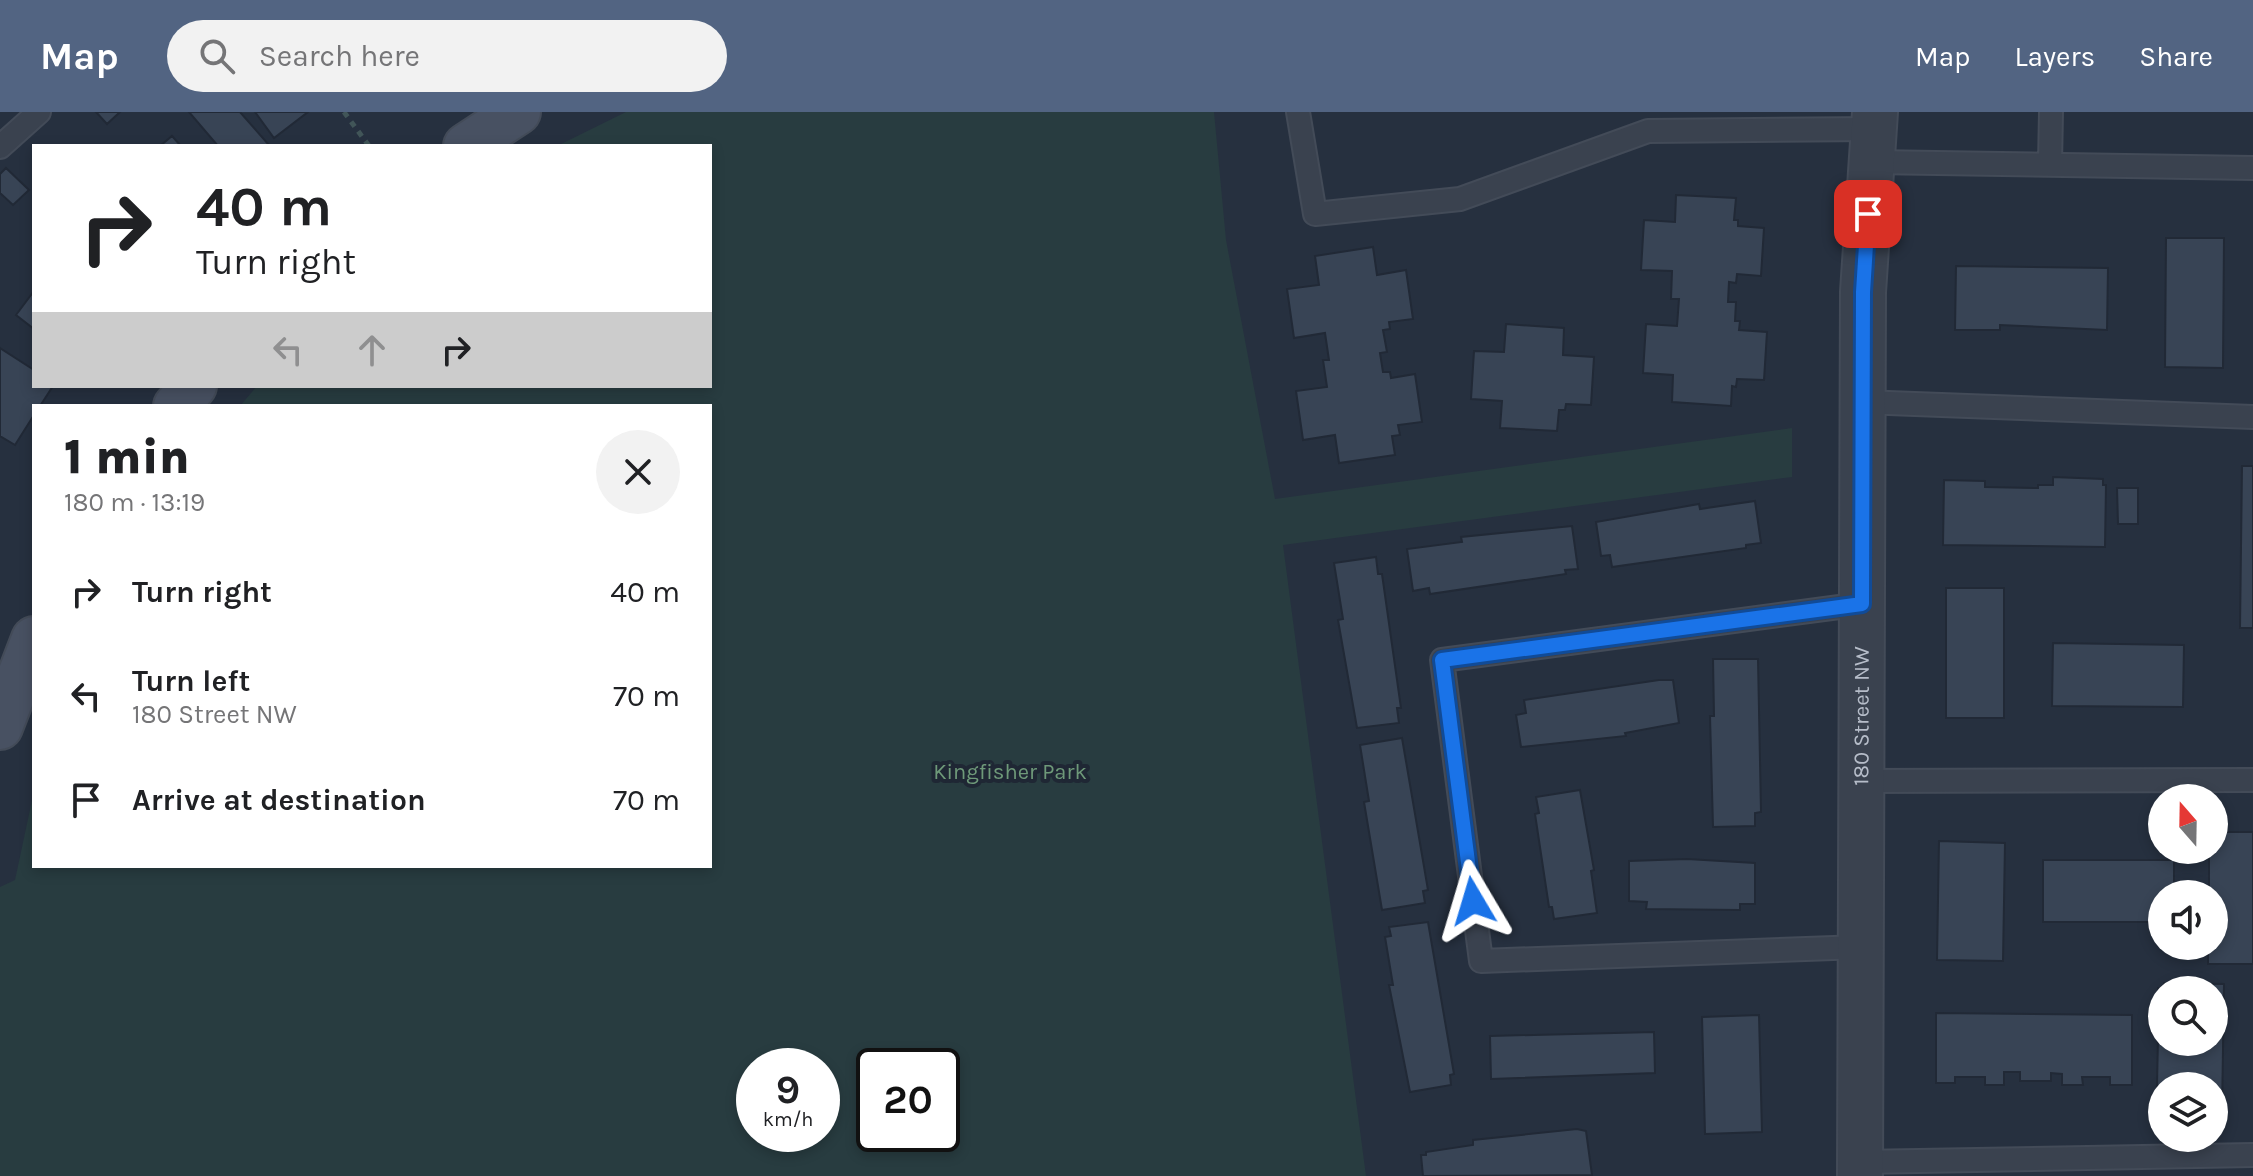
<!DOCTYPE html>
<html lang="en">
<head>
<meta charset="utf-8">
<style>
	:root { --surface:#fff; --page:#f2f2f2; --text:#202124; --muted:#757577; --accent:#526482 }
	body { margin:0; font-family:Karla,sans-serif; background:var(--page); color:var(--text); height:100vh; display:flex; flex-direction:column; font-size:30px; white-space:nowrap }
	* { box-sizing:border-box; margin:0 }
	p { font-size:26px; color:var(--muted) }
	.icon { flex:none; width:44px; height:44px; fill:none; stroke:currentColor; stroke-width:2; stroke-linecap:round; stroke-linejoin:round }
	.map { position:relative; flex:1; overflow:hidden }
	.sheet { position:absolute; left:32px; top:292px; width:680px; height:464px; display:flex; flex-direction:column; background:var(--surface); border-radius:0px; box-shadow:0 4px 12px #0003 }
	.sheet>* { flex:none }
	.banner { position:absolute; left:32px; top:32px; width:680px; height:244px; border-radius:0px; box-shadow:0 4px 12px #0003; background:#fff; color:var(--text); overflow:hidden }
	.needle { width:52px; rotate:340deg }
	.fabs { position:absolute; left:2148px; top:672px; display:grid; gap:16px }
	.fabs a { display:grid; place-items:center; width:80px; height:80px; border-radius:50%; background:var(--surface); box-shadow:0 4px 12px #0003; font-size:40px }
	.speed { position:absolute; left:736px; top:936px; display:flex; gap:16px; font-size:40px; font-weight:700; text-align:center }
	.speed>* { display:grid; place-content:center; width:104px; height:104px; border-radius:50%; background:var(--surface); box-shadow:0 4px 12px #0003; line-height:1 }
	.speed small { font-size:20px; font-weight:400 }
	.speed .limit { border:4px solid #111; border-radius:12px; background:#fff; color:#111 }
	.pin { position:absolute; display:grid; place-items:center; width:68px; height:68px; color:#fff; margin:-34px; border-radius:16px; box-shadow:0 4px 12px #0006 }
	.me { position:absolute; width:88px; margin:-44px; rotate:353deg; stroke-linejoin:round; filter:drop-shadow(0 0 6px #0008) }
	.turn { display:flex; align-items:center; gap:28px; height:168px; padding:0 32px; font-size:36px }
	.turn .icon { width:104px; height:104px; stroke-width:2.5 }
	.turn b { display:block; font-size:56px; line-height:68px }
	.lanes { display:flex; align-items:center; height:76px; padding:0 32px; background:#0003; justify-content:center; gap:40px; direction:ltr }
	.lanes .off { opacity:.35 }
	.round { display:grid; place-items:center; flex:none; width:84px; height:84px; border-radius:42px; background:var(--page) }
	.headline { display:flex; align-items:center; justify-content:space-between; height:136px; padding:0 32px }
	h1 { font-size:48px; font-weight:800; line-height:60px }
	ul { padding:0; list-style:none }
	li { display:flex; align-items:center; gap:24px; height:104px; padding:0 32px }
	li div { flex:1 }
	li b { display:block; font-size:30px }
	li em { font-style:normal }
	header { display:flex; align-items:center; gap:48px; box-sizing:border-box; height:112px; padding:0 40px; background:var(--accent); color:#fff }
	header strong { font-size:38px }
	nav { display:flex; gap:44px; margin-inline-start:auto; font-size:28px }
	.search { width:560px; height:72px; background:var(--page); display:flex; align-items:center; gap:20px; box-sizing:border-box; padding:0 28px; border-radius:44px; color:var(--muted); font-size:30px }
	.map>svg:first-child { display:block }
	.green { fill:#283c40; fill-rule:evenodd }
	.building { fill:#384455; stroke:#212936; stroke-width:2 }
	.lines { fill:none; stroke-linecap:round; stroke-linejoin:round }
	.lane-casing { stroke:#434b58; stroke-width:26 }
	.street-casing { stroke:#434b58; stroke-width:48 }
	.secondary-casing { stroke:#434b58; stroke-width:48 }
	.path { stroke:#415558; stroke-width:5; stroke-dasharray:6 6; stroke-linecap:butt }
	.lane { stroke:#3a424f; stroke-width:22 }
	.street { stroke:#3a424f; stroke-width:44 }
	.secondary { stroke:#485162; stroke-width:44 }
	.route-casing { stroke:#114b97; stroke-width:20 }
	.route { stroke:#1a73e8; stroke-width:14 }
	.labels { text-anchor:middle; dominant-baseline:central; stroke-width:8; stroke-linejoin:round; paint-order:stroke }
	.street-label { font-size:22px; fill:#b6bdc9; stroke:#1f2734 }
	.park-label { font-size:22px; fill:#6e9979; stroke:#1f2734 }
</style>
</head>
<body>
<header>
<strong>Map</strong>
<div class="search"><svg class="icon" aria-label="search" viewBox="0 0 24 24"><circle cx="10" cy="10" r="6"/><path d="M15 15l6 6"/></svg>Search here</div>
<nav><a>Map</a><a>Layers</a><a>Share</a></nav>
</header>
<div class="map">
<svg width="2253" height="1064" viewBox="0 0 2253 1064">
	<rect width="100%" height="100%" fill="#26303f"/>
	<path class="green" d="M626 0H1214L1226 128 1275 387 1792 316V365L1283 433 1366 1064H0V775L15 768 34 679V754H710V294H240L257 274H710V34H557ZM822 954V1022H754V954ZM874 954H942V1022H874Z"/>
	<path class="building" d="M96 0H120L107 12Z
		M189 0H240L269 33 218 34Z
		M255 0H308L274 26Z
		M172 24 181 34H160Z
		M6 56 29 78 13 93 0 81V62Z
		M1676 83 1736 86 1734 108H1738V114L1764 116 1761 164 1737 162 1736 171 1729 170 1728 190H1736L1735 209H1740L1739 218 1767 220 1764 268 1737 267 1736 275 1732 274 1731 294 1672 290 1673 263 1643 261 1646 212 1677 214 1679 187H1671L1672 159 1641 158 1644 108 1675 110Z
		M2166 126H2224L2223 256 2165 255Z
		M1373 135 1377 163 1406 158 1413 207 1389 210 1390 217 1383 218 1387 240 1380 241 1383 260H1390L1391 266 1415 262 1422 310 1398 313 1400 323 1392 324 1395 343 1339 351 1335 323 1303 328 1296 279 1327 275 1323 248H1329L1325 221 1294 226 1287 177 1319 173 1315 144Z
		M1956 154 2108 156 2107 218 2000 213V218H1955Z
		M34 179V217L16 203Z
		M1506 212 1564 216 1563 243 1594 245 1591 293 1566 292 1565 298H1559L1557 319 1500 316 1502 289 1471 287 1474 239 1504 240Z
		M0 236 34 258V274H53L40 294H34V303L15 333 0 324Z
		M2242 354H2253V516H2240Z
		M2053 365 2103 367V373H2106L2105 435 1943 433 1944 368 1985 369V375L2038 376V373H2053Z
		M2117 376H2138V412H2118Z
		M1755 389 1761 431 1746 433V436L1612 455 1610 443 1601 444 1596 410 1699 392 1700 397Z
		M1572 414 1578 457 1565 458 1566 462 1430 482 1429 476 1413 479 1407 437 1462 430 1461 425Z
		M1376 445 1378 462H1382L1401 596H1397L1399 611 1357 616 1338 508 1343 507 1334 451Z
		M1946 476H2004V606H1946Z
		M2053 531 2184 533 2183 595 2052 594Z
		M1713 547H1758L1761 700 1755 701V714L1713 715 1710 604H1714Z
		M1659 568H1673L1679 611 1625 621 1626 624 1521 635 1516 603 1526 601 1524 588Z
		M1402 626 1428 778 1423 779 1425 791 1382 798 1364 690 1369 689 1360 633Z
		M1580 678 1594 758 1591 759 1597 801 1554 807 1552 795H1549L1535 702 1539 701 1536 685Z
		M2214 720H2253V852H2208V834H2214V782H2209V738H2214Z
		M1939 729 2005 731 2003 849 1937 848Z
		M1687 747 1755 751V792H1740V798L1646 797 1647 790 1629 789V749Z
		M2043 748H2174V782H2162V810H2043Z
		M1428 810 1454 962 1450 963 1451 973 1410 980 1389 873H1393L1385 825 1391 824 1389 815Z
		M2164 871 2224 872 2222 1002H2214V974H2157L2158 924H2162V930H2214V878H2162V895H2158V876H2164Z
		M1936 901 2132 903V973H2110V965H2082L2083 973H2062V962L2051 961V969H2020V960H2004V973H1985V965H1955V971H1936Z
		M1759 903 1762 1020 1705 1022 1702 905Z
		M1654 920 1655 961 1491 967 1490 924Z
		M1577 1017 1586 1019 1592 1063 1423 1064 1421 1043H1426V1040L1473 1033V1028Z"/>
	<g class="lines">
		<g class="lane-casing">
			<path id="lane" d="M1298 0 1315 102 1460 87 1648 19 1874 17
				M0 35 39 0
				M1872 50 2253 56
				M2050 52 2051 0
				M1862 290 2253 305
				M1861 669 2253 668
				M1861 835 1481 849 1442 548 1862 492
				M1860 1050 2253 1043"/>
		</g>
		<g class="street-casing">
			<g id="street">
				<path id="s1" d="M1860 1064 1863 180 1875 0"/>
			</g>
		</g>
		<g class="secondary-casing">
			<path id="secondary" d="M466 34 518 0
				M176 294 194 274
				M0 615 34 527"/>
		</g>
		<path class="path" d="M344 0 369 34"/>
		<use href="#lane" class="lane"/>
		<use href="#street" class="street"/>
		<use href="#secondary" class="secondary"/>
	</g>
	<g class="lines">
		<g class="route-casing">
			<path id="route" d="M1473 789 1442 548 1862 492 1863 180 1868 102"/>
		</g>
		<use href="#route" class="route"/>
	</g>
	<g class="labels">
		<g class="street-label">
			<text stroke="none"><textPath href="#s1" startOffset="460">180 Street NW</textPath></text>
		</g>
		<g class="park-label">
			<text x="1010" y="660">Kingfisher Park</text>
		</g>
	</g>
</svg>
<div class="fabs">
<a><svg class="needle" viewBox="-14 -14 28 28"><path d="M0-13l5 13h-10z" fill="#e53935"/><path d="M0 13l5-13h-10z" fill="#757577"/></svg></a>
<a><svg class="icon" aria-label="sound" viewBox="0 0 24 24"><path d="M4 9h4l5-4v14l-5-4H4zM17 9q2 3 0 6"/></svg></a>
<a><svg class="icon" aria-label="search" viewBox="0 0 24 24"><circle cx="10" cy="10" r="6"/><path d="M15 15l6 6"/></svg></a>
<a><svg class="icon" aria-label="layers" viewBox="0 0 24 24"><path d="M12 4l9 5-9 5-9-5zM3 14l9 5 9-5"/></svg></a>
</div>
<div class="speed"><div>9<small>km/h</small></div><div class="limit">20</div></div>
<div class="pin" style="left:1868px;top:102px;background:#d93025"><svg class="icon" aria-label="arrive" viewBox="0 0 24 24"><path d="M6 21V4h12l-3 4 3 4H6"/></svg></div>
<svg class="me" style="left:1473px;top:789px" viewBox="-20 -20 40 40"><path d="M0-17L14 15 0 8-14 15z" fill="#1a73e8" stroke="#fff" stroke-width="4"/></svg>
<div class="banner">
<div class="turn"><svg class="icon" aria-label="right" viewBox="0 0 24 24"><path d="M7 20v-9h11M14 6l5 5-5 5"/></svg><div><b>40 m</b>Turn right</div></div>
<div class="lanes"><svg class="icon off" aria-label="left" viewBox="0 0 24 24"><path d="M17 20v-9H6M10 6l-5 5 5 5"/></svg><svg class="icon off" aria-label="ahead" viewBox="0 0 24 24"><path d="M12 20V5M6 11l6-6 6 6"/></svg><svg class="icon" aria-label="right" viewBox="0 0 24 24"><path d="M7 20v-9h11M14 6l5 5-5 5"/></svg></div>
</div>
<section class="sheet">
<div class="headline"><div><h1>1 min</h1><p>180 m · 13:19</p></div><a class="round"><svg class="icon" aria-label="close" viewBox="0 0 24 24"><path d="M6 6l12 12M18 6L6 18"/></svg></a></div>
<ul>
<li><svg class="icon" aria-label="right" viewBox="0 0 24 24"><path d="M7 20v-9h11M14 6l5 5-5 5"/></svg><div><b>Turn right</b></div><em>40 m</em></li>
<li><svg class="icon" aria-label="left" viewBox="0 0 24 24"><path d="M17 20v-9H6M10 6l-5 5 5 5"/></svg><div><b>Turn left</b><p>180 Street NW</p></div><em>70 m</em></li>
<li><svg class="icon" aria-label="arrive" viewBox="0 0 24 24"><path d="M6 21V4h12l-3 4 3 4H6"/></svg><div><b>Arrive at destination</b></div><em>70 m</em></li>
</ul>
</section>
</div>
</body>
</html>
